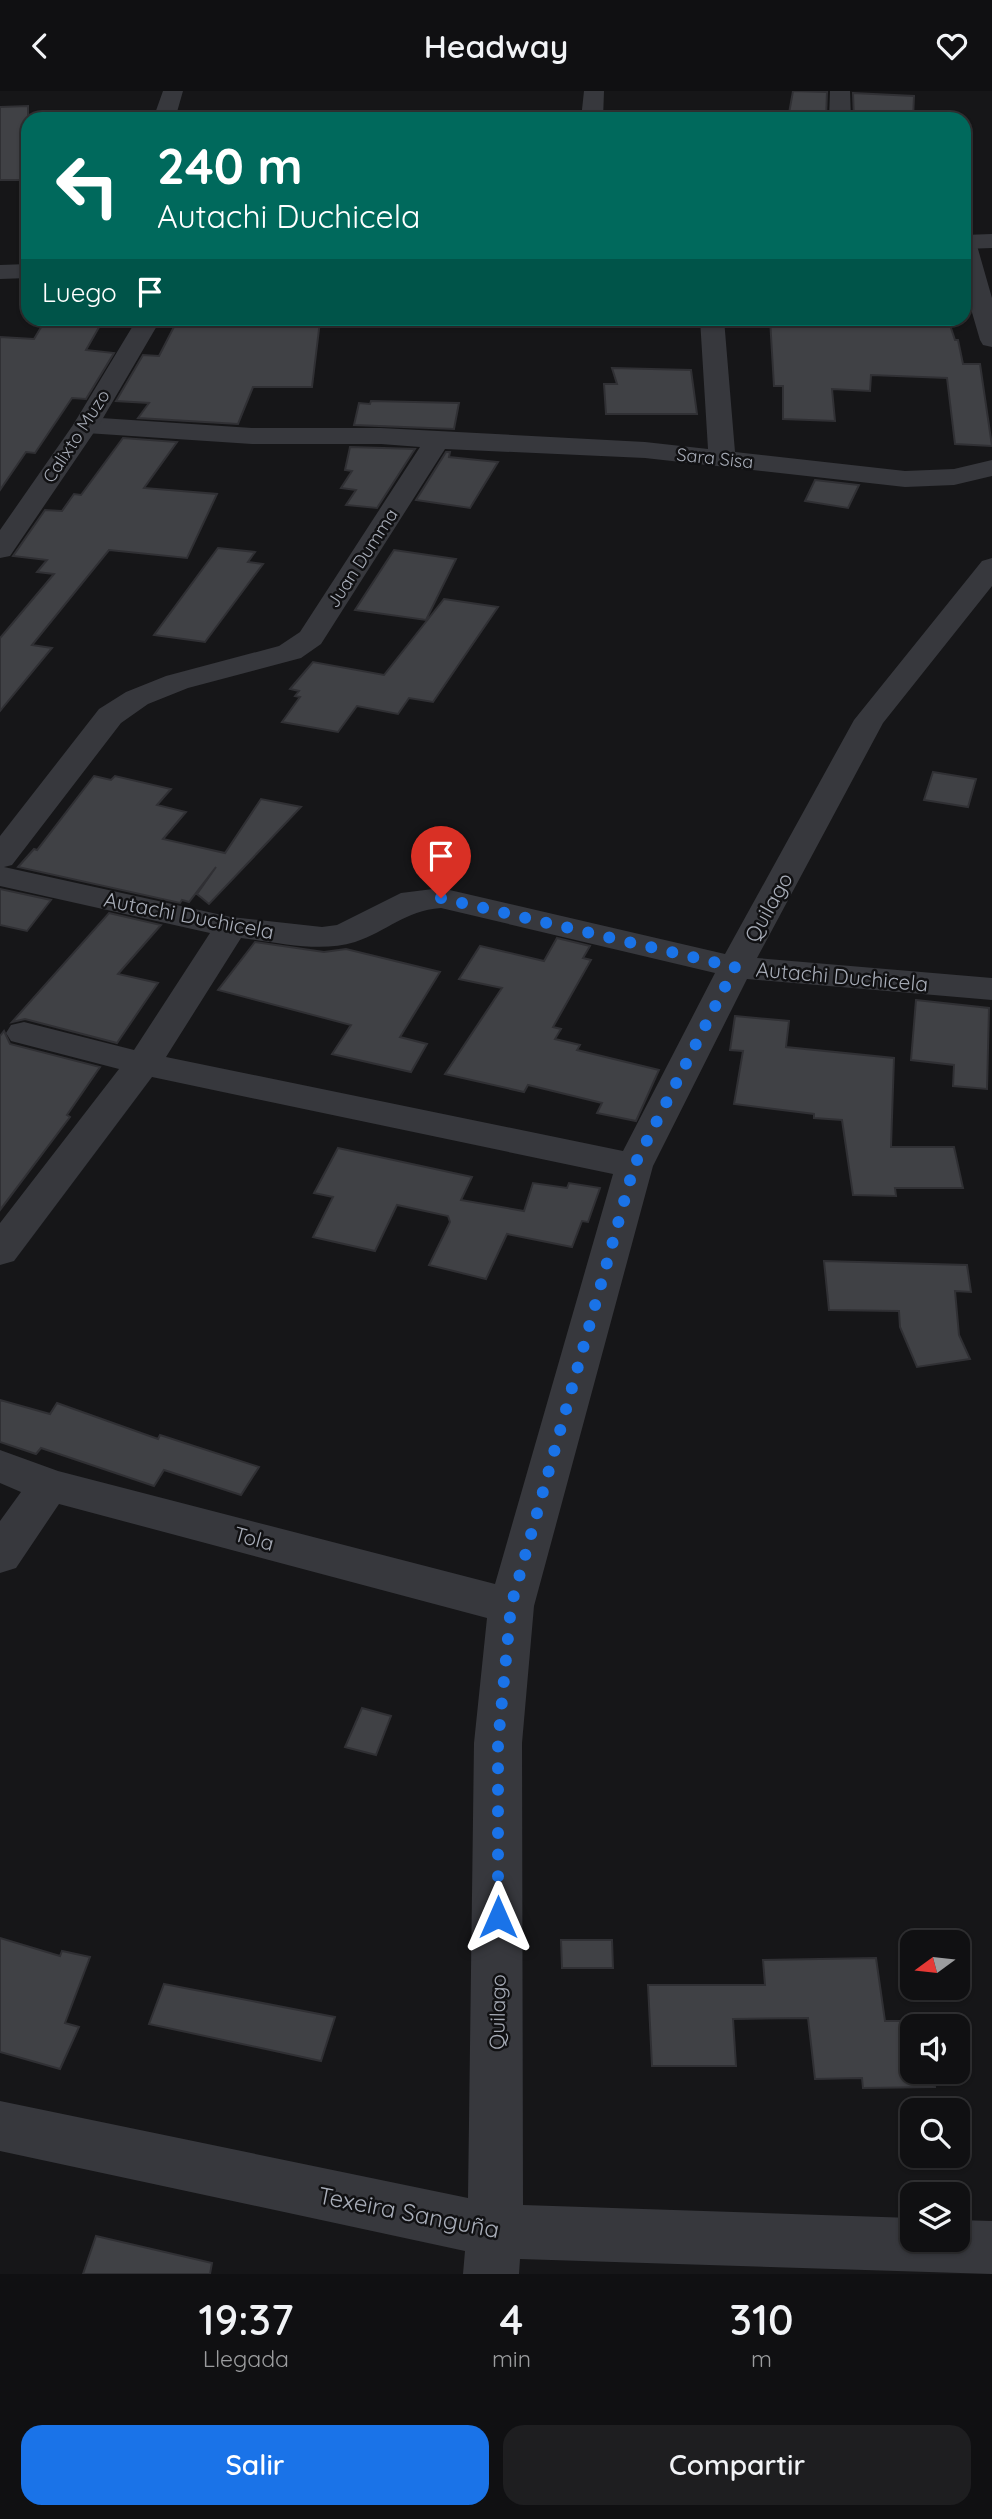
<!DOCTYPE html>
<html lang="es">
<head>
<meta charset="utf-8">
<style>
	:root { --surface:#101012; --page:#1e1e20; --text:#f1f3f6; --muted:#9c9d9f; --line:#303032; --accent:#1a73e8 }
	body { margin:0; font-family:Quicksand,sans-serif; background:var(--page); color:var(--text); height:100vh; display:flex; flex-direction:column; font-size:26px; white-space:nowrap }
	* { box-sizing:border-box; margin:0 }
	p { font-size:23px; color:var(--muted) }
	.icon { flex:none; width:38px; height:38px; fill:none; stroke:currentColor; stroke-width:2; stroke-linecap:round; stroke-linejoin:round }
	.map { position:relative; height:2183px; overflow:hidden }
	.side { display:flex; flex-direction:column; background:var(--surface); flex:1 }
	.side>* { flex:none }
	.guide { position:absolute; left:21px; top:21px; width:950px; height:214px; border-radius:21px; box-shadow:0 2px 5px #0004,0 0 0 2px var(--line); background:#00695c; color:#fff; overflow:hidden }
	.needle { width:46px; rotate:255deg }
	.controls { position:absolute; left:900px; top:1839px; display:grid; gap:14px }
	.controls a { display:grid; place-items:center; width:70px; height:70px; border-radius:14px; background:var(--surface); box-shadow:0 2px 5px #0004,0 0 0 2px var(--line); font-size:35px }
	.pin { position:absolute; display:grid; place-items:center; width:60px; height:60px; color:#fff; margin:-72px -30px; border-radius:50% 50% 50% 0; rotate:-45deg; box-shadow:0 0 7px #0007 }
	.pin .icon { rotate:45deg }
	.me { position:absolute; width:77px; margin:-38px; rotate:0deg; stroke-linejoin:round; filter:drop-shadow(0 0 5px #0008) }
	.turn { display:flex; align-items:center; gap:24px; height:147px; padding:0 21px; font-size:32px }
	.turn .icon { width:91px; height:91px; stroke-width:2.5 }
	.turn b { display:block; font-size:49px; line-height:60px }
	.then { display:flex; align-items:center; height:66px; padding:0 21px; background:#0003; gap:14px; font-size:26px }
	.eta { display:flex; justify-content:space-evenly; align-items:center; height:119px; text-align:center }
	.eta b { font-size:42px; font-weight:600; line-height:49px }
	.primary-button { display:flex; gap:14px; margin-top:auto; padding:14px 21px }
	.primary-button a { flex:1; height:80px; border-radius:21px; background:var(--accent); color:#fff; font-size:28px; font-weight:600; line-height:80px; text-align:center }
	.primary-button a+a { background:var(--page); color:var(--text) }
	header { display:flex; justify-content:space-between; align-items:center; height:91px; padding:0 21px; background:var(--surface); font-size:32px; font-weight:600 }
	.map>svg:first-child { display:block }
	.building { fill:#404145; stroke:#303034; stroke-width:2 }
	.lines { fill:none; stroke-linecap:round; stroke-linejoin:round }
	.minor { fill:#37383d; fill-rule:evenodd }
	.tertiary { fill:#37383d; fill-rule:evenodd }
	.route { stroke:#1a73e8; stroke-width:12; stroke-dasharray:0 21.6 }
	.labels { text-anchor:middle; dominant-baseline:central; stroke-width:5; stroke-linejoin:round; paint-order:stroke }
	.far-street-label { font-size:18px; fill:#a8adb8; stroke:#111113 }
	.street-label { font-size:21px; fill:#a8adb8; stroke:#111113 }
	.near-street-label { font-size:24px; fill:#a8adb8; stroke:#111113 }
</style>
</head>
<body>
<header><svg class="icon" aria-label="back" viewBox="0 0 24 24"><path d="M15 5l-7 7 7 7"/></svg>Headway<svg class="icon" aria-label="heart" viewBox="0 0 24 24"><path d="M12 20l-8-8c-3-5 5-10 8-4 3-6 11-1 8 4z"/></svg></header>
<div class="map">
<svg width="992" height="2183" viewBox="0 0 992 2183">
	<rect width="100%" height="100%" fill="#161618"/>
	<path class="building" d="M793 0 827 1 826 28H788Z
		M853 2 914 5 913 28H854Z
		M28 15V89H0V16Z
		M46 228 102 231 86 259 114 262 86 308 72 307 35 362 26 361 0 399V246L34 248Z
		M178 228 320 230 312 296H253L238 333 138 327 149 312 116 310 143 264 159 265Z
		M770 228 867 231V228H948L955 249H958L963 273H980L992 355 955 353 947 287 871 284 870 300 832 298 835 330 783 328V295H774Z
		M612 277 691 279 697 323H606L604 293H617Z
		M371 310 459 312 454 338 354 334 359 312 370 313Z
		M123 347 177 351 144 397 217 403 187 467 109 459 32 554 52 557 0 620V547L54 483 37 481 47 469 13 465 45 419 62 420 74 403 81 404Z
		M350 356 415 358 377 417 346 414 356 399 341 397 352 380 345 379Z
		M446 361H450L449 366 498 371 470 417 416 409Z
		M815 389 859 394 848 417 805 410Z
		M218 457 255 461 248 471 263 473 205 551 154 544Z
		M394 459 456 468 426 529 355 519Z
		M444 508 498 516 433 611 409 607 398 623 357 615 338 641 282 631 300 606 295 605 299 600 290 598 313 571 384 584Z
		M933 681 976 688 968 716 924 709Z
		M94 685 111 689 115 685 171 698 157 714 186 721 163 748 225 762 261 708 301 716 209 813 197 803 216 776 189 811 182 809 180 812 18 776 34 758 37 759Z
		M0 798 51 809 27 840 0 834Z
		M109 822 161 834 118 883 158 892 117 952 25 928 12 931Z
		M557 847 590 855 583 867 591 869 553 936 561 938 555 948 580 954 577 959 659 979 636 1030 597 1022 602 1012 528 994 524 1001 445 983 502 897 459 888 480 855 544 870Z
		M255 851 324 861 346 858 440 881 400 946 427 953 411 981 332 963 351 934 218 899Z
		M916 909 989 917 987 998 953 995 954 974 911 969Z
		M735 925 789 930 786 956 894 967 891 1056H954L963 1097H895L896 1105 853 1104 842 1029 814 1027V1023L734 1013 743 960 730 959Z
		M4 940 10 953 100 976 67 1024 70 1026 0 1119V945Z
		M338 1057 472 1086 461 1109 524 1120 533 1092 567 1097 569 1092 600 1097 588 1131 582 1130 572 1156 507 1143 486 1188 429 1174 450 1131 448 1125 397 1114 375 1160 313 1146 333 1106 314 1102Z
		M824 1170 967 1174 971 1201 955 1200 959 1244 970 1268 917 1276 900 1236 899 1220 829 1219Z
		M0 1309 50 1323 57 1312 158 1348 160 1344 259 1376 241 1404 164 1379 154 1395 41 1357 36 1363 0 1351Z
		M362 1617 391 1625 376 1664 345 1656Z
		M0 1847 60 1865 62 1860 90 1866 65 1932 79 1936 60 1978 0 1961Z
		M561 1849H612L613 1877H562Z
		M876 1867 885 1930H925L926 1936H912V1981H933L935 1996 863 1997 862 1987 815 1988 808 1927 733 1928 736 1975H652L648 1894H765L763 1869Z
		M164 1893 335 1926 321 1970 149 1933Z
		M96 2145 212 2172 210 2183H83Z"/>
	<g class="lines">
		<path class="minor" d="M163 0H183L175 28H153Z
			M584 0H604L603 28H581Z
			M830 0H850L851 28H829Z
			M964 144 972 146 976 151 992 207V256L983 254 980 249 964 194Z
			M28 173V187L0 188V174Z
			M700 228H724L735 361 905 380 954 378 992 369V385L954 394 905 396 645 367 445 358 321 553 301 567 188 597 148 613 121 632 12 774 4 776 231 826 322 836 337 834 401 802 441 797 725 863 854 629 982 470 992 467V495L883 632 757 867 992 887V909L747 888 653 1075 534 1515 522 1652 523 2114 912 2127V2149H957V2129L992 2130V2183L520 2168 519 2183H463L465 2160 0 2060V2010L468 2107 474 1652 487 1527 59 1413 16 1477 0 1482V1430L21 1401 0 1392V1359L58 1380 495 1493 613 1083 152 986 14 1170 0 1174V1132L119 978 11 950 6 942 11 934 24 931 134 959 210 842 0 795V745L99 618 126 601 166 585 279 555 300 541 420 356 381 353H252L86 342 77 340 73 334 77 328 86 326 252 337H381L645 351 708 358ZM441 817 715 882 623 1060 166 966 241 847C277 851 319 862 355 851 388 840 404 820 441 817Z"/>
		<path class="tertiary" d="M992 143V157L964 158V144Z
			M137 228H161L99 334 10 465 0 467V439L73 334Z"/>
	</g>
	<g class="lines">
		<path class="route" d="M441 807 735 876 634 1075 511 1515 498 1652V1826"/>
	</g>
	<g class="labels">
		<g class="far-street-label">
			<text transform="translate(76 345) rotate(-57)">Calixto Muzo</text>
			<text transform="translate(715 367) rotate(6)">Sara Sisa</text>
			<text transform="translate(362 467) rotate(-57)">Juan Dumma</text>
		</g>
		<g class="street-label">
			<text transform="translate(768 816) rotate(-61)">Quilago</text>
			<text transform="translate(189 824) rotate(11)">Autachi Duchicela</text>
			<text transform="translate(842 885) rotate(5)">Autachi Duchicela</text>
			<text transform="translate(254 1447) rotate(15)">Tola</text>
			<text transform="translate(497 1921) rotate(-89)">Quilago</text>
		</g>
		<g class="near-street-label">
			<text transform="translate(409 2121) rotate(11)">Texeira Sanguña</text>
		</g>
	</g>
</svg>
<div class="controls">
<a><svg class="needle" viewBox="-14 -14 28 28"><path d="M0-13l5 13h-10z" fill="#e53935"/><path d="M0 13l5-13h-10z" fill="#9c9d9f"/></svg></a>
<a><svg class="icon" aria-label="sound" viewBox="0 0 24 24"><path d="M4 9h4l5-4v14l-5-4H4zM17 9q2 3 0 6"/></svg></a>
<a><svg class="icon" aria-label="search" viewBox="0 0 24 24"><circle cx="10" cy="10" r="6"/><path d="M15 15l6 6"/></svg></a>
<a><svg class="icon" aria-label="layers" viewBox="0 0 24 24"><path d="M12 4l9 5-9 5-9-5zM3 14l9 5 9-5"/></svg></a>
</div>
<div class="pin" style="left:441px;top:807px;background:#d93025"><svg class="icon" aria-label="arrive" viewBox="0 0 24 24"><path d="M6 21V4h12l-3 4 3 4H6"/></svg></div>
<svg class="me" style="left:498px;top:1826px" viewBox="-20 -20 40 40"><path d="M0-17L14 15 0 8-14 15z" fill="#1a73e8" stroke="#fff" stroke-width="4"/></svg>
<div class="guide">
<div class="turn"><svg class="icon" aria-label="left" viewBox="0 0 24 24"><path d="M17 20v-9H6M10 6l-5 5 5 5"/></svg><div><b>240 m</b>Autachi Duchicela</div></div>
<div class="then">Luego<svg class="icon" aria-label="arrive" viewBox="0 0 24 24"><path d="M6 21V4h12l-3 4 3 4H6"/></svg></div>
</div>
</div>
<section class="side">
<div class="eta">
<div><b>19:37</b><p>Llegada</p></div>
<div><b>4</b><p>min</p></div>
<div><b>310</b><p>m</p></div>
</div>
<div class="primary-button"><a>Salir</a><a>Compartir</a></div>
</section>
</body>
</html>
